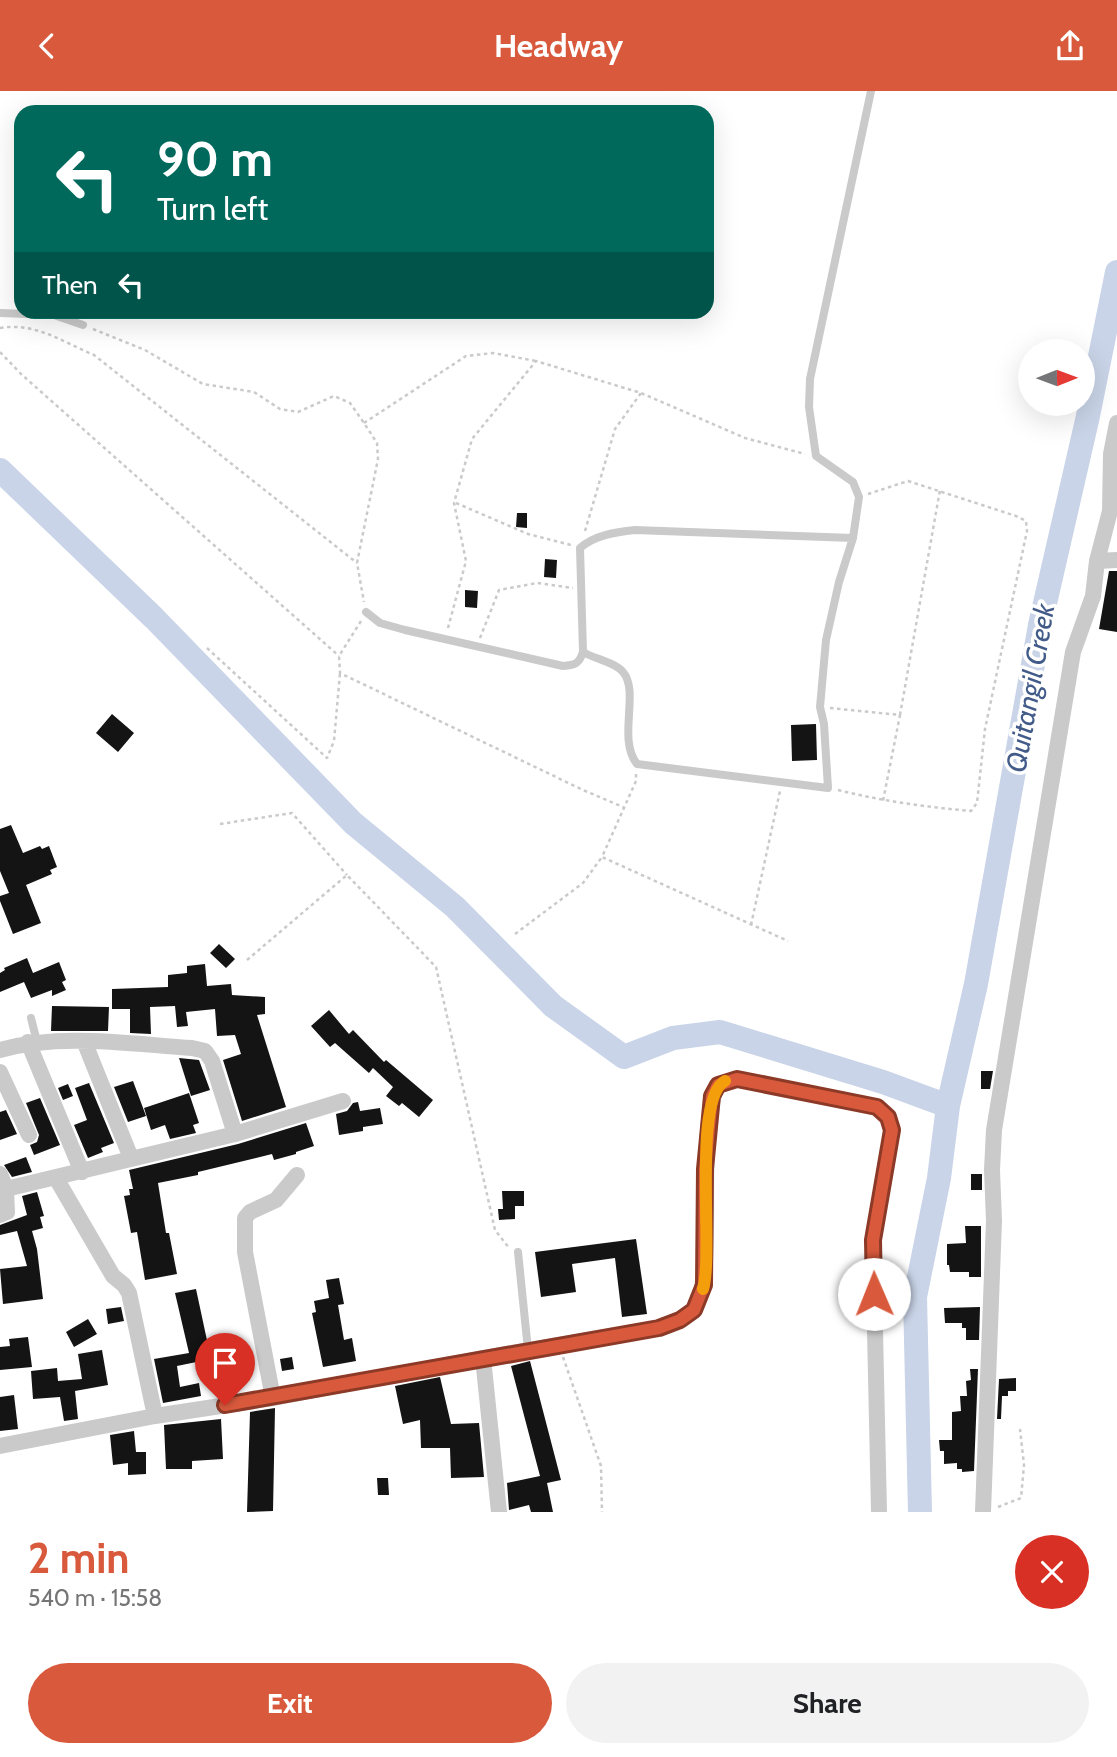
<!DOCTYPE html>
<html lang="en">
<head>
<meta charset="utf-8">
<style>
	:root { --surface:#fff; --page:#f2f2f2; --text:#202124; --muted:#757577; --accent:#d8593c }
	body { margin:0; font-family:Cabin,sans-serif; background:var(--page); color:var(--text); height:100vh; display:flex; flex-direction:column; font-size:26px; white-space:nowrap }
	* { box-sizing:border-box; margin:0 }
	p { font-size:23px; color:var(--muted) }
	.icon { flex:none; width:38px; height:38px; fill:none; stroke:currentColor; stroke-width:2; stroke-linecap:round; stroke-linejoin:round }
	.map { position:relative; height:1421px; overflow:hidden }
	.details { display:flex; flex-direction:column; background:var(--surface); flex:1 }
	.details>* { flex:none }
	.guide { position:absolute; left:14px; top:14px; width:700px; height:214px; border-radius:21px; box-shadow:0 7px 28px #0002; background:#00695c; color:#fff; overflow:hidden }
	.needle { width:46px; rotate:89deg }
	.tools { position:absolute; left:1018px; top:248px; display:grid; gap:14px }
	.tools a { display:grid; place-items:center; width:77px; height:77px; border-radius:50%; background:var(--surface); box-shadow:0 7px 28px #0002; font-size:35px }
	.pin { position:absolute; display:grid; place-items:center; width:60px; height:60px; color:#fff; margin:-72px -30px; border-radius:50% 50% 50% 0; rotate:-45deg; box-shadow:0 0 7px #0007 }
	.pin .icon { rotate:45deg }
	.me { position:absolute; width:77px; margin:-38px; rotate:359deg; stroke-linejoin:round; filter:drop-shadow(0 0 5px #0008) }
	.turn { display:flex; align-items:center; gap:24px; height:147px; padding:0 28px; font-size:32px }
	.turn .icon { width:91px; height:91px; stroke-width:2.5 }
	.turn b { display:block; font-size:49px; line-height:60px }
	.then { display:flex; align-items:center; height:66px; padding:0 28px; background:#0003; gap:14px; font-size:26px }
	.round { display:grid; place-items:center; flex:none; width:74px; height:74px; border-radius:37px; background:var(--page) }
	.overview { display:flex; align-items:center; justify-content:space-between; height:119px; padding:0 28px }
	h1 { font-size:42px; font-weight:700; line-height:52px; color:var(--accent) }
	.button { display:flex; gap:14px; margin-top:auto; padding:14px 28px }
	.button a { flex:1; height:80px; border-radius:42px; background:var(--accent); color:#fff; font-size:28px; font-weight:700; line-height:80px; text-align:center }
	.button a+a { background:var(--page); color:var(--text) }
	header { display:flex; justify-content:space-between; align-items:center; height:91px; padding:0 28px; background:var(--accent); color:#fff; font-size:32px; font-weight:700 }
	.map>svg:first-child { display:block }
	.lines { fill:none; stroke-linecap:round; stroke-linejoin:round }
	.river { stroke:#c9d4e8; stroke-width:24 }
	.building { fill:#141414 }
	.path { stroke:#cacaca; stroke-width:2.5; stroke-dasharray:3.5 3.5; stroke-linecap:butt }
	.service { stroke:#cacaca; stroke-width:8 }
	.minor { stroke:#cacaca; stroke-width:16 }
	.route-casing { stroke:#8c3a27; stroke-width:18 }
	.route { stroke:#d8593c; stroke-width:12 }
	.slow { stroke:#f59e0b; stroke-width:12 }
	.labels { text-anchor:middle; dominant-baseline:central; stroke-width:7; stroke-linejoin:round; paint-order:stroke }
	.water-label { font-size:28px; font-style:italic; fill:#425b89; stroke:#fff }
</style>
</head>
<body>
<header><svg class="icon" aria-label="back" viewBox="0 0 24 24"><path d="M15 5l-7 7 7 7"/></svg>Headway<svg class="icon" aria-label="share" viewBox="0 0 24 24"><path d="M12 15V3M7 8l5-5 5 5M5 13v7h14v-7"/></svg></header>
<div class="map">
<svg width="1117" height="1421" viewBox="0 0 1117 1421">
	<rect width="100%" height="100%" fill="#fff"/>
	<g class="lines">
		<path class="river" d="M0 379 154 527 353 732 455 816 553 915 624 966 673 947 720 941 883 991 948 1015
			M920 1421 915 1206 939 1087 948 1015 976 893 1040 534 1088 325 1117 181"/>
	</g>
	<path class="building" d="M517 422H527V437L516 436Z
		M545 468 557 469 556 487 544 486Z
		M1109 480H1117V541L1099 538Z
		M465 499 478 500 477 517 465 516Z
		M112 623 134 642 118 661 96 642Z
		M816 633 817 669 792 670 791 634Z
		M11 734 23 762 40 755 42 758 49 755 57 776 50 779 52 783 26 794 41 832 13 843 0 810V805L9 802 0 780V738Z
		M219 853 235 868 226 877 210 862Z
		M27 867 33 882 59 871 66 889 62 891 66 899 52 905V899L31 907 24 891 0 901V882L5 879 4 877Z
		M205 873 207 895 231 893 232 904 265 906V923L257 924 286 1016 242 1030 223 969 241 963 235 944 217 945 215 918 186 921 188 935 177 936 175 915 150 916 151 943 130 942V918H112V898L168 896V884L187 882V875Z
		M52 915 109 916 108 940H51Z
		M329 919 349 943 353 939 384 971 386 969 433 1009 419 1026 402 1012 399 1015 386 1005 393 996 373 977 369 982 335 952 330 956 311 935Z
		M179 967 199 969 210 999 191 1005Z
		M981 980H993L990 998H981Z
		M133 990 146 1025 128 1031 114 996Z
		M89 992 114 1052 101 1057 103 1061 88 1067 74 1034 87 1029 75 997Z
		M68 993 73 1005 63 1009 58 997Z
		M189 1002 199 1032 193 1034 196 1042 170 1048 165 1034 151 1039 144 1017Z
		M40 1007 60 1054 34 1064 30 1054 37 1051 39 1044 26 1012Z
		M358 1011 360 1020 380 1017 383 1033 363 1036V1040L339 1044 336 1023 347 1020 353 1012Z
		M6 1019 17 1043 0 1049V1021Z
		M306 1032 314 1055 296 1061V1063L274 1069 272 1063 198 1081V1084L158 1092 166 1142H169L177 1183 145 1189 137 1141 131 1142 124 1105 130 1104 129 1098H133L129 1079 238 1053Z
		M26 1066 32 1081 12 1086 4 1074Z
		M971 1083H982V1099H971Z
		M502 1100H524V1115H515V1128L499 1129 498 1118H503Z
		M37 1101 44 1125 40 1126 43 1137 32 1140 37 1158 43 1208 3 1213 0 1178 27 1175 17 1140 0 1144V1134L27 1124 22 1105Z
		M965 1135H981V1186H969V1181H950L949 1174H947V1153L966 1152Z
		M636 1148 647 1223 622 1226 615 1167 572 1173 576 1201 541 1206 535 1161Z
		M339 1187 344 1213 338 1214 344 1249 352 1247 356 1270 323 1276 312 1222 316 1221 314 1210 329 1207 326 1189Z
		M196 1198 211 1268 177 1275 180 1296 199 1292 201 1305 163 1312 154 1268 189 1262 175 1202Z
		M121 1216 124 1230 108 1233 106 1218Z
		M980 1216 979 1249H966V1237H962V1232H945L944 1217Z
		M88 1228 97 1243 74 1256 66 1241Z
		M28 1246 32 1276 0 1279V1256L10 1255 9 1248Z
		M102 1259 108 1294 75 1300 78 1328 64 1330 60 1306 33 1308 31 1280 57 1277 58 1290 82 1288 78 1263Z
		M292 1266 294 1278 282 1280 280 1268Z
		M530 1270 561 1389 547 1392 553 1421H531L529 1414 509 1419 507 1392 540 1385 511 1275Z
		M970 1278H978L974 1380 962 1381V1378H957V1372L944 1373V1360H940L939 1349H952V1321L961 1320 960 1305H967L966 1290 971 1289Z
		M440 1286 451 1333 479 1332 484 1386 451 1387 450 1357H421L420 1329 403 1333 395 1295Z
		M1016 1287V1300H1008V1305H1002L1001 1328H997L999 1288Z
		M14 1304 18 1338 0 1340V1306Z
		M275 1317 273 1420 247 1421 250 1321Z
		M221 1328 223 1368 192 1370V1378H166L164 1334Z
		M134 1340 136 1361H146V1383L128 1384V1372L113 1374 110 1344Z
		M377 1387H388L389 1404H378Z"/>
	<g class="lines">
		<path class="path" d="M0 237C35 231 63 251 94 264L357 472
			M93 238 145 259 203 293 254 301 280 318 298 321 334 305 350 312 364 332 377 352 378 368 357 472 364 511
			M0 261 21 283 339 565
			M364 332 466 265 493 262 536 270
			M456 412 528 443 571 454
			M585 440 615 338 641 302
			M361 530 339 565 340 582 583 699 623 716
			M448 537 466 470 454 412 472 348 536 270 641 302 745 347 805 363
			M480 547 499 499 537 492 573 497
			M207 557 327 667 334 650 340 582
			M830 617 900 624 883 710
			M900 624 940 399
			M636 683V690L602 766 788 850
			M838 699C882 710 926 716 971 720L977 712 985 638 1027 440 1026 430 1016 425 908 390 868 403
			M220 733 292 722 347 784
			M751 834 780 700
			M515 843 583 792 602 766
			M247 869 347 784 436 876 495 1139 509 1157
			M563 1266 601 1375 602 1421
			M998 1416 1021 1407 1024 1374 1020 1338"/>
		<path class="service" d="M0 222 54 224 83 234
			M366 521 380 532 405 539 563 575C575 574 579 573 583 561L580 457C595 444 616 441 635 439L853 447
			M583 561C594 568 615 571 623 581 640 601 617 648 637 673L828 697 824 633 820 616 826 549 839 491 853 447 859 406 853 391 816 365 809 316 810 288 871 0
			M31 927 37 951
			M518 1161 528 1259"/>
		<path class="minor" d="M1097 470 1117 469
			M84 950 131 1067
			M28 951 82 1081
			M0 959C61 942 129 953 192 957L205 960 212 970 235 1043
			M0 981 29 1044
			M0 1083 6 1098 235 1043 343 1010
			M56 1087 113 1185 124 1194 129 1202 155 1325
			M0 1124 7 1121 6 1098
			M483 1267 499 1421
			M273 1307 245 1161V1127L250 1121 276 1109 297 1084
			M0 1355 155 1325 273 1307 483 1267 659 1237C670 1233 684 1229 692 1220 720 1191 693 1045 718 994L737 988 877 1016 888 1026 892 1039 873 1149 879 1421
			M983 1421 994 1130 992 1079 994 1039 1073 561 1093 505 1097 470 1110 420 1111 363 1117 332"/>
	</g>
	<g class="lines">
		<g class="route-casing">
			<path id="route" d="M225 1314 659 1237 680 1229 694 1219 704 1194 705 1078 712 1005 718 994 737 988 877 1016 888 1026 892 1039 873 1149 874 1203"/>
		</g>
		<use href="#route" class="route"/>
		<path class="slow" d="M703 1198C714 1162 692 1007 725 990"/>
	</g>
	<g class="labels">
		<g class="water-label">
			<text transform="translate(1030 597) rotate(-80)">Quitangil Creek</text>
		</g>
	</g>
</svg>
<div class="tools">
<a><svg class="needle" viewBox="-14 -14 28 28"><path d="M0-13l5 13h-10z" fill="#e53935"/><path d="M0 13l5-13h-10z" fill="#757577"/></svg></a>
</div>
<div class="pin" style="left:225px;top:1314px;background:#d93025"><svg class="icon" aria-label="arrive" viewBox="0 0 24 24"><path d="M6 21V4h12l-3 4 3 4H6"/></svg></div>
<svg class="me" style="left:874px;top:1203px" viewBox="-20 -20 40 40"><circle r="19" fill="#fff"/><path d="M0-13L10 11 0 6-10 11z" fill="#d8593c"/></svg>
<div class="guide">
<div class="turn"><svg class="icon" aria-label="left" viewBox="0 0 24 24"><path d="M17 20v-9H6M10 6l-5 5 5 5"/></svg><div><b>90 m</b>Turn left</div></div>
<div class="then">Then<svg class="icon" aria-label="left" viewBox="0 0 24 24"><path d="M17 20v-9H6M10 6l-5 5 5 5"/></svg></div>
</div>
</div>
<section class="details">
<div class="overview"><div><h1>2 min</h1><p>540 m · 15:58</p></div><a class="round" style="background:#d93025;color:#fff"><svg class="icon" aria-label="close" viewBox="0 0 24 24"><path d="M6 6l12 12M18 6L6 18"/></svg></a></div>
<div class="button"><a>Exit</a><a>Share</a></div>
</section>
</body>
</html>
